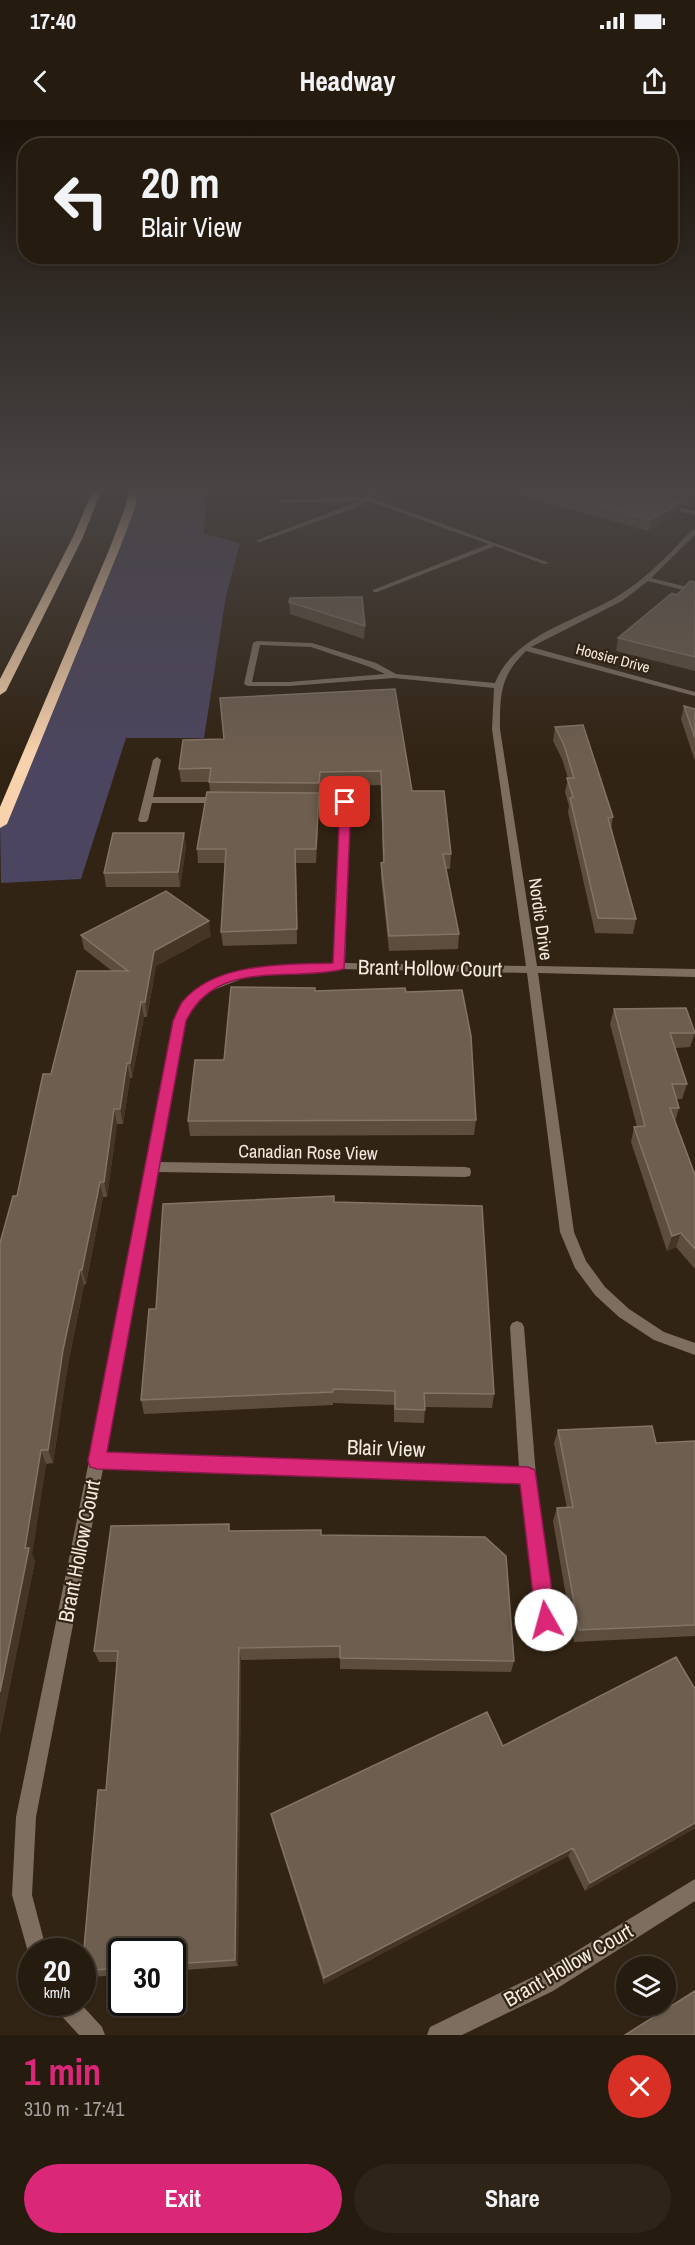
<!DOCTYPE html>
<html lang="en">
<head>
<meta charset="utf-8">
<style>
	:root { --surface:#261b0f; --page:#2e2418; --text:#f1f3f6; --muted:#a4a19e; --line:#42392f; --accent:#db2777 }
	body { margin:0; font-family:"Archivo Narrow",sans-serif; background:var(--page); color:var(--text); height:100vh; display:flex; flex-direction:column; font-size:22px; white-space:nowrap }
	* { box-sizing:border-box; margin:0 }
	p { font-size:20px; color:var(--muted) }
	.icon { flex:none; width:33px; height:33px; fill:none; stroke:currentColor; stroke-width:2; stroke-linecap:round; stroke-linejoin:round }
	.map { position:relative; height:1915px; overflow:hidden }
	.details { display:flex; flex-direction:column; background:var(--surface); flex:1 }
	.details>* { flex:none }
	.guide { position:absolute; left:18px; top:18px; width:660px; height:126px; border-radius:24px; box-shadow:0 2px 4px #0004,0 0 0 2px var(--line); background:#261b0f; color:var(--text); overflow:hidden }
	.fabs { position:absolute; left:616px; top:1836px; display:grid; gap:12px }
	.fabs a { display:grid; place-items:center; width:60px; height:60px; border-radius:50%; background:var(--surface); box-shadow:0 2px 4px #0004,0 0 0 2px var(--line); font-size:30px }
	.speed { position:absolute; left:18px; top:1818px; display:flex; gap:12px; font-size:30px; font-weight:700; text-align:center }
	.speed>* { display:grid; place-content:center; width:78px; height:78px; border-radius:50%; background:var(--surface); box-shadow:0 2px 4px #0004,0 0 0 2px var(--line); line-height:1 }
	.speed small { font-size:15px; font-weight:400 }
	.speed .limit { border:3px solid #111; border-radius:9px; background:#fff; color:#111 }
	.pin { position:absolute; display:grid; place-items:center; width:51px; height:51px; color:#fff; margin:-26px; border-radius:12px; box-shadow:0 3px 9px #0006 }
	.me { position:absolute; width:66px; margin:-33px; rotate:353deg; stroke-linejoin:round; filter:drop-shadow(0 0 4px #0008) }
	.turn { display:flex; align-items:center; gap:21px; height:126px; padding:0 24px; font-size:27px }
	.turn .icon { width:78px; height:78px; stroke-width:2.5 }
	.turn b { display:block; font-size:42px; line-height:51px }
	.round { display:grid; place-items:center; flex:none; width:63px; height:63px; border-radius:32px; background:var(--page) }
	.summary { display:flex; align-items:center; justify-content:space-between; height:102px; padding:0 24px }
	h1 { font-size:36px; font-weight:700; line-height:45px; color:var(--accent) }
	.primary-button { display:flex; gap:12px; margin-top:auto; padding:12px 24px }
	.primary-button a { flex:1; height:69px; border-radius:36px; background:var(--accent); color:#fff; font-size:24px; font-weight:700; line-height:69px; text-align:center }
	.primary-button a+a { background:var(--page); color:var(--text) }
	.status { display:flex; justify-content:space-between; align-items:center; height:42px; padding:0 30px; background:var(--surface); direction:ltr }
	.status svg { height:16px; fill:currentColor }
	header { display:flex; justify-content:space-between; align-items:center; height:78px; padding:0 24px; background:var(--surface); font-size:27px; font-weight:700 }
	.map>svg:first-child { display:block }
	.green { fill:#4c455f }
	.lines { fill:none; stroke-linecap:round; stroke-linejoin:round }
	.street { fill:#7d6e5f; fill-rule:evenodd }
	.highway { fill:#f8d2ac; fill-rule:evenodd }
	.wall { fill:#5c4d3d }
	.shaded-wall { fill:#453525 }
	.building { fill:#6d5e4f; stroke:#827466; stroke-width:1.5 }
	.route { fill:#db2777; stroke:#8e194d; stroke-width:1.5 }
	.labels { text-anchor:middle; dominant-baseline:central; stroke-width:4.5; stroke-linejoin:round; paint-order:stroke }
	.far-street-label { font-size:15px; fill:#f3eae0; stroke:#322414 }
	.street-label { font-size:18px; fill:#f3eae0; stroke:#322414 }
	.near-street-label { font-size:21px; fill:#f3eae0; stroke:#322414 }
</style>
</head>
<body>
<div class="status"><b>17:40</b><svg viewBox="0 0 49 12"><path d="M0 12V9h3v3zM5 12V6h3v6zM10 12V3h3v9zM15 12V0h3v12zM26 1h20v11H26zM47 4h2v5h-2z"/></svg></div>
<header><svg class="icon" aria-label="back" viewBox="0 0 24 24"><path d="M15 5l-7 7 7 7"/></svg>Headway<svg class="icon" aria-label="share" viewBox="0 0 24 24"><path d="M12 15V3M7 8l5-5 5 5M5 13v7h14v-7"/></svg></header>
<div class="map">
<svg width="695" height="1915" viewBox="0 0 695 1915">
	<rect width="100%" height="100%" fill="#322414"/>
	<path class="green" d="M140 368H206L204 414 240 423 226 476 204 618H126L81 759 1 763 0 703 130 388Z"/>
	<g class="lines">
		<path class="street" d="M375 368H381L372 378 549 443 544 444 495 426 377 472H373V470L489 424 368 381 357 387 260 422 255 421 360 381 282 383 280 380 366 377Z
			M664 384 695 391V395L662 387Z
			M695 409V415L651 458 695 469V473L648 461 622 481 531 527 695 572V576L526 531C500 556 500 575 500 609L537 846 695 849V857L538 853 574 1112 586 1141 605 1167 629 1189 664 1212 695 1223V1235L654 1220 619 1197 595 1175 575 1148 560 1112 527 853 339 849 254 854 211 871 193 885 185 901 159 1042 465 1047 470 1048 471 1052 470 1056 465 1057 157 1052 106 1334 519 1348 510 1207 512 1203 517 1201 522 1203 524 1207 536 1356 555 1500 552 1506 546 1509 540 1506 537 1500 521 1363 103 1349 36 1697 32 1775 47 1832H32V1840L30 1839 12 1775 16 1697 89 1341 173 901C177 895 179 886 184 880 217 843 288 845 334 843L340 685 301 684V680L304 679H345L350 682 345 843 526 846 492 609 494 568 394 558 289 566H248L244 564 253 523 257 521 312 523 376 543 396 554 495 563C515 511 585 500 627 470 643 459 658 445 672 431 679 424 686 414 695 409ZM260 525 311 527 370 547 385 554 289 562H252Z
			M157 637 161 640 153 677H221L226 680 221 683H152L148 700 146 702H140L138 700 153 640Z
			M695 1759V1781L553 1871 462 1915H427L430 1907 537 1855Z
			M53 1882H79L102 1907 105 1915H79L56 1890Z"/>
		<path class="highway" d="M94 368H102L83 417 6 571 0 575V559L73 417Z
			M130 368H138L135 388 119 430 7 704 0 708V687L109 430 125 388Z"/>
	</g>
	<path class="wall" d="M503 368H695V385L690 387 681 385 680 393 648 411 538 380Z
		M695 462V551L616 531 618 518Z
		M289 482 365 506 364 519 290 494Z
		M395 569 412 671 451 734 450 749H446L459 814 458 829 389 831 381 757V743L383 742 381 665 320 666 316 743H296L297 824 223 826 221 812 225 743H198L197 729 210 672 209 662H181L179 649Z
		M684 586 695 589V641L681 599Z
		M555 607 613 697 611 709 636 799 633 814 595 813 568 692 569 686 565 672 568 658 562 639 553 621Z
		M184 713 186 727 180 767H106L104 753Z
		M81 815 211 816 156 846 147 897H144L132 958H130L123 1004H117L107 1077H103L86 1164 84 1165 68 1244 53 1343 46 1344 32 1434 35 1441 0 1614V1123L17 1076 51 954 112 851 84 829Z
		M315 871 406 872 476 1000 474 1015 190 1016 188 1001Z
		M614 889 695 913 690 927 675 928 687 964 682 979H676L679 988 675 1002 695 1055V1149L676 1127 667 1131 631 1022 634 1007H637L610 904Z
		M334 1082 494 1274 492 1288 425 1287 424 1303 394 1302V1285L333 1283V1285L144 1294 141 1280Z
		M558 1310 656 1323 695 1321V1516L574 1522 553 1401 557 1388H567L554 1323Z
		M230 1411 321 1415 514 1541 511 1552 340 1549V1538L241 1540 238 1846 172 1851V1832H122V1855L88 1857 82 1851 106 1670 117 1542H99L94 1531Z
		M695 1569V1708L585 1771 568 1736 324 1864 273 1703 271 1694 503 1626Z"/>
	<path class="shaded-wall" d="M695 375V385L690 387 692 376Z
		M682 382 680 393 648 411 650 400Z
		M319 673V687L316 743V729Z
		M184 713 186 727 180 767 178 752Z
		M209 801 211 816 156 846 147 897 145 882 154 831Z
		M141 882 144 897 132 958 130 943Z
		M127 943 130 958 123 1004 120 989Z
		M114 989 117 1004 107 1077 104 1062Z
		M100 1062 103 1077 86 1164 82 1150Z
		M681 1113 676 1127 667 1131 672 1116Z
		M80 1150 84 1165 68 1244 53 1343 48 1330 63 1230Z
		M41 1330 46 1344 32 1434 35 1441 0 1614V1572Z
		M239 1528 241 1540 238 1846 235 1840Z
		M695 1703V1708L585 1771 590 1763Z
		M573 1728 568 1736 324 1864V1858Z"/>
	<path class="building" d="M536 368H625L682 382 650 400Z
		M656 368H695V375L692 376Z
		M690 461 695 462V537L618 518 672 473 677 475Z
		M362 477 365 506 289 482 290 478Z
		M395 569 412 671H444L451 734H443L459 814 389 816 381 743 384 742 381 651 320 652 319 663 209 662 211 648 179 649 183 620 224 619 220 578Z
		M684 586 695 589V618Z
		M583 605 613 697 608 698 636 799 598 798 570 678 573 677 567 658H574L564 625 555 607Z
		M207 672 319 673 316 729H295L297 809 221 812 226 729H197Z
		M113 713H184L178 752 104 753Z
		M166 771 209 801 154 831 145 882H141L130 943H127L120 989H114L104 1062H100L82 1150H80L63 1230 48 1330H41L25 1428H29L0 1572V1123L13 1076H17L43 954H51L77 851H128L81 815Z
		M231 867 315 868V871L405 868 406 872 462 870 471 916 476 1000 188 1001 195 940H224Z
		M686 888 695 913H670L687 964H672L679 988H670L695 1055V1129L681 1113 672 1116 634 1007 645 1006 614 889Z
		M334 1076V1082L482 1086 494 1274 424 1273 425 1290 395 1289V1271L333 1269V1272L141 1280 149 1189H156L163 1084Z
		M652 1306 656 1323 695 1321V1505L579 1510 557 1388 573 1387 558 1310Z
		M229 1404V1411L321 1410V1415L485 1417 506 1436 514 1541 340 1538V1526L239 1528 235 1840 172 1844V1832H122V1848L82 1851 98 1670H106L118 1531H94L111 1406Z
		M676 1537 695 1569V1703L590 1763 573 1728 324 1858 271 1694 487 1592 503 1626Z
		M695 1871V1915H625Z"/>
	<linearGradient id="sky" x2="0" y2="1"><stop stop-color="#1c140b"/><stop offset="0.58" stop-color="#494545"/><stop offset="1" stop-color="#494545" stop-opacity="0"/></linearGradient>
	<rect width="695" height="636" fill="url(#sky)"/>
	<path class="route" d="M345 679 351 682 344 849C289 863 217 837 186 901L107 1332 528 1347 535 1350 556 1500 553 1507 546 1510 539 1507 536 1500 520 1364 97 1349 90 1347 88 1341 173 901C176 895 179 886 183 881 217 841 287 845 333 843L340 682Z"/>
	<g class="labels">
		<g class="far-street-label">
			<text transform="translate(613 538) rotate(15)">Hoosier Drive</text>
		</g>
		<g class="street-label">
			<text transform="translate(541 799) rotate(82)">Nordic Drive</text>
			<text transform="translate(308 1032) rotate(1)">Canadian Rose View</text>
		</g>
		<g class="near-street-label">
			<text transform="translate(430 848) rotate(1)">Brant Hollow Court</text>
			<text transform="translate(386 1328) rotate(2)">Blair View</text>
			<text transform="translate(79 1431) rotate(-79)">Brant Hollow Court</text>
			<text transform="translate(568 1845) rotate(-30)">Brant Hollow Court</text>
		</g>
	</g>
</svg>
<div class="fabs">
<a><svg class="icon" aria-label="layers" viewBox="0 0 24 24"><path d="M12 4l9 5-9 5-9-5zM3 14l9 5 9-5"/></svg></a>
</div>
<div class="speed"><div>20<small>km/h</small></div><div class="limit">30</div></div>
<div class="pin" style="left:345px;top:682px;background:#d93025"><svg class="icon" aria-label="arrive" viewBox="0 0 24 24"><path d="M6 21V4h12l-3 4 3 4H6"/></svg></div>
<svg class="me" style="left:546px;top:1500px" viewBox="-20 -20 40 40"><circle r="19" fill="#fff"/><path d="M0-13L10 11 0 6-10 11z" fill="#db2777"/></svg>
<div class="guide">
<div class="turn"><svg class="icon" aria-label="left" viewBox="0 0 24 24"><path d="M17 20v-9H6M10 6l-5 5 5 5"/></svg><div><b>20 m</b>Blair View</div></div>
</div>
</div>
<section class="details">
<div class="summary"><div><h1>1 min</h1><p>310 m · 17:41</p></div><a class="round" style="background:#d93025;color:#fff"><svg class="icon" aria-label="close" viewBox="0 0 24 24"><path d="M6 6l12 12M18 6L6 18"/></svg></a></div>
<div class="primary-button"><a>Exit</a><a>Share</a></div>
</section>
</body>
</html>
